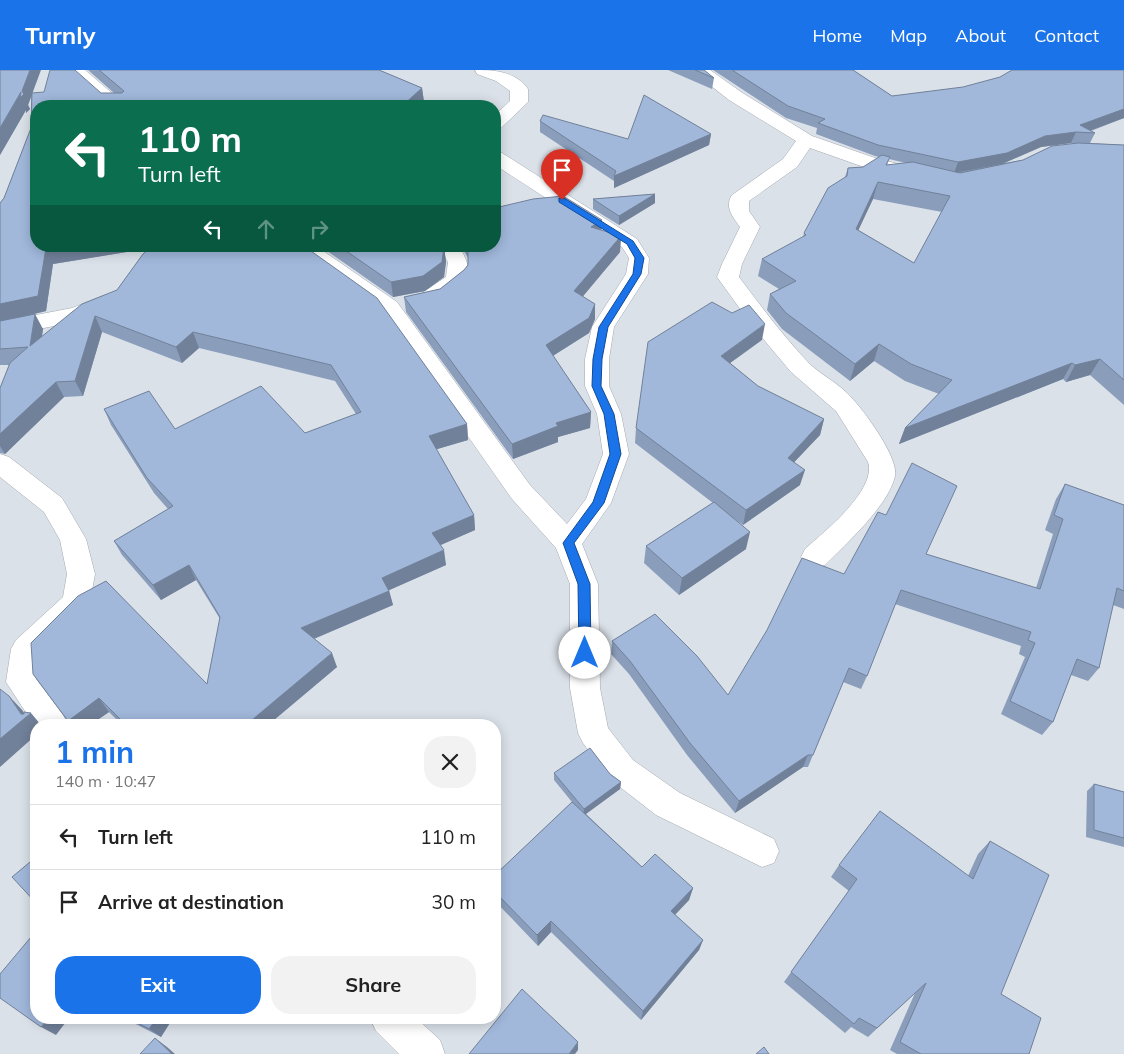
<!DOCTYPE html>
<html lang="en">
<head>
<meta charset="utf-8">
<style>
	:root { --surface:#fff; --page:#f2f2f2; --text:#222; --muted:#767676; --line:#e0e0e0; --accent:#1a73e8 }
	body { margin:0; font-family:Mulish,sans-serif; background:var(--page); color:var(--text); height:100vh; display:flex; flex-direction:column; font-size:19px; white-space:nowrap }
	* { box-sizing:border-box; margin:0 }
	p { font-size:16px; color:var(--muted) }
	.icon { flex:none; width:28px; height:28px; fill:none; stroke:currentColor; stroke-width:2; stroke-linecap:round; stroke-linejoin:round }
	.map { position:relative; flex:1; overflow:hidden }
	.details { position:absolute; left:30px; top:649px; width:471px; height:305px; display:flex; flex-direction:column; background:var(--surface); border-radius:20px; box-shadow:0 2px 12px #0003 }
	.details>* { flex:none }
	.banner { position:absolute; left:30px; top:30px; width:471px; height:152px; border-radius:20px; box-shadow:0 2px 12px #0003; background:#0b6e4f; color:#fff; overflow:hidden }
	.pin { position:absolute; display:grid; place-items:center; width:42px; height:42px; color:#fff; margin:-51px -21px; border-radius:50% 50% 50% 0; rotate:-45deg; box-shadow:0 0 5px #0007 }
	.pin .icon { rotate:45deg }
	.me { position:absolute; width:55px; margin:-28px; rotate:0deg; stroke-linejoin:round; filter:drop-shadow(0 0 4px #0008) }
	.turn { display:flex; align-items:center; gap:18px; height:105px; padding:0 25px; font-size:22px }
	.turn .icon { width:65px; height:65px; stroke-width:2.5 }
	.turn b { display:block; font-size:35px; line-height:42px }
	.lanes { display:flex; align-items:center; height:48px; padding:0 25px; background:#0003; justify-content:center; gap:25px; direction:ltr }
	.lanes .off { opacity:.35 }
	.round { display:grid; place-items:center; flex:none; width:52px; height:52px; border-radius:20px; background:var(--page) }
	.head { display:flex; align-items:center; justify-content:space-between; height:85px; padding:0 25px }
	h1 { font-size:30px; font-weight:700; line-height:38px; color:var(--accent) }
	.button { display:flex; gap:10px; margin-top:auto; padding:10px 25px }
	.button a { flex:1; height:58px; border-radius:20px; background:var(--accent); color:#fff; font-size:20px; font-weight:700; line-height:58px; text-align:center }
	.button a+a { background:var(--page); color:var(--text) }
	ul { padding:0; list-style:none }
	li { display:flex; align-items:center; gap:15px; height:65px; padding:0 25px; border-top:1px solid var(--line) }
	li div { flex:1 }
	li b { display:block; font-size:19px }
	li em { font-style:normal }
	header { display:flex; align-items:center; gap:30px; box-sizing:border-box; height:70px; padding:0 25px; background:var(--accent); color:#fff }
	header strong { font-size:24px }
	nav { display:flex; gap:28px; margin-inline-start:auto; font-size:18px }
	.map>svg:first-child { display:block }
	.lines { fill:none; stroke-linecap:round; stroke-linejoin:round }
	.minor-casing { stroke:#a4a9b0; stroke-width:1 }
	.minor { fill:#fff; fill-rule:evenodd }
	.wall { fill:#8a9ebc; fill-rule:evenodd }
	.shaded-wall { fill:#718199 }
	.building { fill:#a1b8db; stroke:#718199; fill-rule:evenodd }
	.route { fill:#1a73e8; stroke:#114b97 }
</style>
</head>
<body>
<header>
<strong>Turnly</strong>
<nav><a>Home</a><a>Map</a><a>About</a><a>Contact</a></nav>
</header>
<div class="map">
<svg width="1124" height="984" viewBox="0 0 1124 984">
	<rect width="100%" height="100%" fill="#dbe1e9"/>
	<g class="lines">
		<g class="minor-casing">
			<path id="minor" d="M67 0H85L127 36H108Z
				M475 0C494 0 515 1 528 19V32L501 58 495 59V45L510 31V21L496 11 477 4Z
				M691 0H710L741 22 812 66 875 88 914 98 916 102 914 106 907 108 861 96 810 78 797 97 749 131V141L760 157 742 194 739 207C760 235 781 263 805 289 817 303 834 310 847 323 861 336 899 387 895 406 889 435 846 474 825 495L815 498 805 495 801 487 805 479C824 462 877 420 868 392L836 341 791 302 754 258 717 207 722 194 740 157C733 147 724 137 732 125L783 89 796 71 729 30Z
				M495 81 502 83 637 169 649 188 648 204 614 257 609 289V316L621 344 629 384 611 433 582 474 598 514 600 618 608 658 633 690 680 723 774 769 779 781 774 793 762 797 656 745 611 710 583 673 578 663 570 618V514L556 478 512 429 381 242 295 180 292 176H316L397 232 530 415 567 454 586 429 603 384 597 344 585 316V289L592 257 626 204 629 188 622 177 495 95Z
				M439 176H459C474 202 471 209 448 226 439 232 434 236 422 233L419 228 422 223 446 207 448 192Z
				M103 226 111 228 114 233C102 251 24 261 0 266V252L72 238Z
				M0 384 9 387 62 428 86 469 95 504 90 532 86 540 40 584 36 609 63 645 68 655H36V658L6 612 11 579 16 570 63 527 67 504 60 470 44 442 0 407Z
				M370 948H416L440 970 445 984H399L376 961Z"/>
		</g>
		<use href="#minor" class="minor"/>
	</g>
	<path class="wall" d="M0 0 33 23H114L88 0H379L422 18 424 32 420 36H36L139 180 53 194 46 241 30 245 43 259 42 266 117 220 143 184 467 354 468 370 436 379 474 445 475 460 440 475 446 495 389 520 393 535 314 569 337 597 268 655H122L109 642 90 655H72L33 604 207 614 220 549 196 510 161 530 122 485 114 471 168 439 154 423 111 355 104 339 175 359 305 363 356 344 335 311 199 278 182 293 102 262 83 326 64 327 5 384 0 383V318L9 295H0V133L4 128 31 58V27L28 35 30 39 26 43V40L0 85Z
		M668 0H704L714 8 712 19Z
		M713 0H853L892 26 1124 0V48L1091 61 1095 63 1090 73 1124 75V335L1090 305 1066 312 1063 309 899 374 905 358 939 324 905 311 874 291 850 311 782 259 767 240 770 224 779 219 758 206 762 189 803 167 804 163 845 107 848 98 863 97 879 87 875 86 816 64 817 58 786 48ZM1071 73H1073L1023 90 1004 93 1041 77ZM889 89 906 93 887 95ZM873 129 942 142 914 193 858 160Z
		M540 51 628 69 711 64 709 75 614 118V111L540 62Z
		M655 124V133L619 155 593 139V129Z
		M602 150 601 161 621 166 620 182 583 226 595 249 589 263 553 286 591 342 590 358 558 367V372L513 389 406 242 404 227 440 219 464 200 468 195V188L461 176H495Z
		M320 176H444L446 192 444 207 425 221 393 227Z
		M762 270 730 293 758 316 824 349 820 365 794 392 800 415 743 455 733 448 746 479 679 525 644 493 646 476 713 433 635 373 636 358Z
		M1065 414 1124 435V539L1113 535 1099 598 1088 611 1071 605 1053 652 1042 665 1001 644 1025 587 1019 584 1021 576 895 534 867 606 861 619 843 612 808 697H803L735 743 687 685 629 604 611 584 612 571 728 625 844 504 926 484 1036 518 1053 464 1045 460 1056 429Z
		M554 703 610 704 621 712 620 719 586 744 642 797 693 818 689 830 675 845 703 870 699 880 641 950 551 862 538 876 495 831V805L572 732 554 710Z
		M1094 714 1124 722V777L1086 767 1087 721Z
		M990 771 1001 924 1029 984H897L890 980 915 923 868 967 851 957 845 963 784 912 849 821 831 807 839 795 968 806 978 784Z
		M124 948H173L161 967Z"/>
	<path class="shaded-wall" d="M30 0H41L28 35 30 39 26 43V40L0 85V58L22 21Z
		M422 18 424 32 420 36H402Z
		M1124 39V48L1086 62 1080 55Z
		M1076 62 1071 73 1041 77 1002 94 954 103 958 92 1045 66Z
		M711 64 709 75 614 118V106Z
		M878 112 873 129 851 176 856 159Z
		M655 124V133L619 155V146Z
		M602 150 601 166 591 157Z
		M621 166 620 182 574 237V221Z
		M58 176H144L139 180 53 194 46 241 0 252V234L46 178Z
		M444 177 446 192 444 207 425 221 393 227 391 212Z
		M595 234V249L589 263 546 290V275Z
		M35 244 43 259 38 292 30 276Z
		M95 246 102 262 83 326 75 311Z
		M765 254 762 270 719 301 721 286Z
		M193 262 199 278 182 293 176 277Z
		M879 274 874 291 850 311 855 294Z
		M1100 289 1090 305 1066 312 1075 295Z
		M1072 293 1063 309 899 374 905 358Z
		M56 312 64 327 5 384 0 376V364Z
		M591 342 590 358 558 367V372L513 389 512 374 556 353Z
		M824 349 820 365 784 403 788 388Z
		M467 354 468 370 431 381 429 366Z
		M805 400 800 415 743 455 746 440Z
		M474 445 475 460 434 478 432 463Z
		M750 462 746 479 679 525 682 508Z
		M444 480 446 495 385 522 382 508Z
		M189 495 196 510 161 530 153 515Z
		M389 521 393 535 306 572 301 558Z
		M332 583 337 597 268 655H246Z
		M9 626 23 641 26 647 31 643 41 655H36V665L0 697V669L21 644Z
		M99 628 109 642 90 655H72L68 651Z
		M808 685 803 697 735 743 739 731Z
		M621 712 620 719 583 746 584 739Z
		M693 818 689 830 668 852 671 841Z
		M551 851V862L538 876 537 865Z
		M703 870 699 880 641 950 643 941Z
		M49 948H69L56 965 41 957Z
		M157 948H173L161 967 149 959Z
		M155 968 167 977 175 984H172Z
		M578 972V980L575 984H569Z"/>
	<path class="building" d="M0 0H30L22 21 24 24 20 28 21 22 0 58Z
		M50 0H75L101 23H122L124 21 99 0H379L422 18 402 36H36V176H58L46 178 38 226 0 234V133L4 128 31 58 32 23 44 22Z
		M695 0H704L714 8Z
		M732 0H853L892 26 963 17 1000 7 1012 0H1124V39L1080 55 1095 63 1076 62 1045 66 1007 83 958 92 878 75 818 53 825 49 788 36Z
		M644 25 711 64 614 106 616 101 540 51 543 45 628 69Z
		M1078 73 1124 75V310L1100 289 1075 295 1072 293 905 358 952 310 911 294 879 274 855 294 786 243 770 224 796 211 762 189 806 165 804 163 828 118 847 106 848 98 863 97 882 85 890 87 886 95 913 92 960 103 1023 90 1052 76ZM878 112 950 126 914 193 856 159Z
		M655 124 619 146 593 129Z
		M563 126 602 150 591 157 621 166 574 221 595 234 589 248 546 275 591 342 556 353 558 356 512 374 404 227 440 219 464 200 468 195V176H495V138L533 129Z
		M152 176H304L377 228 467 354 429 366 474 445 432 463 444 480 382 508 389 521 301 558 332 583 246 655H126L99 628 68 651 33 604 31 573 78 526 106 511 207 614 220 547 189 495 153 515 114 471 173 436 147 408 104 339 149 321 175 359 261 316 305 363 361 342 331 295 193 262 176 277 95 246 75 311 56 312 0 364V318L10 293 28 277 0 279V251L35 244 30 276 82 234 117 220 143 184Z
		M339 176H444V177L442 192 423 206 391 212Z
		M712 232 732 243 749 235 765 254 721 286 758 316 824 349 788 388 805 400 746 440 636 358 648 272Z
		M912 393 957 416 926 484 1040 519 1063 449 1054 445 1065 414 1124 435V521L1117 518 1099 598 1077 589 1053 652 1010 631 1035 573 1028 570 1031 562 901 520 867 606 849 598 813 685H808L739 731 690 673 630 591 612 571 655 544 697 586 728 625 767 560 802 488 844 504 878 442 886 445Z
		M714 432 750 462 682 508 646 476Z
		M0 619 9 626 21 644H24V642L31 643 0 669Z
		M590 678 610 704 621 712 584 739 554 703Z
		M1094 714 1124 722V768L1094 760Z
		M572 732 642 797 655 784 693 818 671 841 703 870 643 941 551 851 537 865 495 822V805Z
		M880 741 973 809 990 771 1049 805 1001 924 1041 948 1029 984H921L900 972 926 913 877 958 859 948 854 954 791 902 857 809 839 795Z
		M36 787V833L12 807Z
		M36 861V948H49L41 957 0 928V904Z
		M522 919 578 972 569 984H469Z
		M128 948H157L149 959Z
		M155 968 172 984H140Z
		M764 977 769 984H756Z"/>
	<path class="route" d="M559 128H564L633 171 644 188 641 204 608 257 602 289 601 316 614 344 621 384 604 433 574 473 590 514 591 583 589 587 585 589 580 587 579 583 578 514 563 473 593 432 610 384 604 344 592 316 593 289 599 257 633 204 635 188 627 174 559 132Z"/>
</svg>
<div class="pin" style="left:562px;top:130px;background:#d93025"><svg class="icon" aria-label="arrive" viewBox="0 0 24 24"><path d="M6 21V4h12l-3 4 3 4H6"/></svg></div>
<svg class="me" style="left:585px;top:583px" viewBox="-20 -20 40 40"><circle r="19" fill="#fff"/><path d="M0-13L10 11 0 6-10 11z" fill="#1a73e8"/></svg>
<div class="banner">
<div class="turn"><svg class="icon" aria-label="left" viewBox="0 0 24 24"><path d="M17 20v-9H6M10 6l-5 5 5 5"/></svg><div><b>110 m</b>Turn left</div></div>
<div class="lanes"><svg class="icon" aria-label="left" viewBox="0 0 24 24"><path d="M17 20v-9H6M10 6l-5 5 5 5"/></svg><svg class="icon off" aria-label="ahead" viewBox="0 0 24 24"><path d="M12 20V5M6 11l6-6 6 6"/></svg><svg class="icon off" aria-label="right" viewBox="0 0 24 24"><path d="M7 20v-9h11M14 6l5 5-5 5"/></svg></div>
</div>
<section class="details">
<div class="head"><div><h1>1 min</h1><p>140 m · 10:47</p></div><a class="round"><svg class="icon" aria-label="close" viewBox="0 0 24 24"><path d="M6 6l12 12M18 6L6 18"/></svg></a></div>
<ul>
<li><svg class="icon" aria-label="left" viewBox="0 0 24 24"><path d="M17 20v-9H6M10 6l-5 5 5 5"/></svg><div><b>Turn left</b></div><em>110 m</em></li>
<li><svg class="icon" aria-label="arrive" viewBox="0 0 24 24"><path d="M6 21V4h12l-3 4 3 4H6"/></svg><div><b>Arrive at destination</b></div><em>30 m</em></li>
</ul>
<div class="button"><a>Exit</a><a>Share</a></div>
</section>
</div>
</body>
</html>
